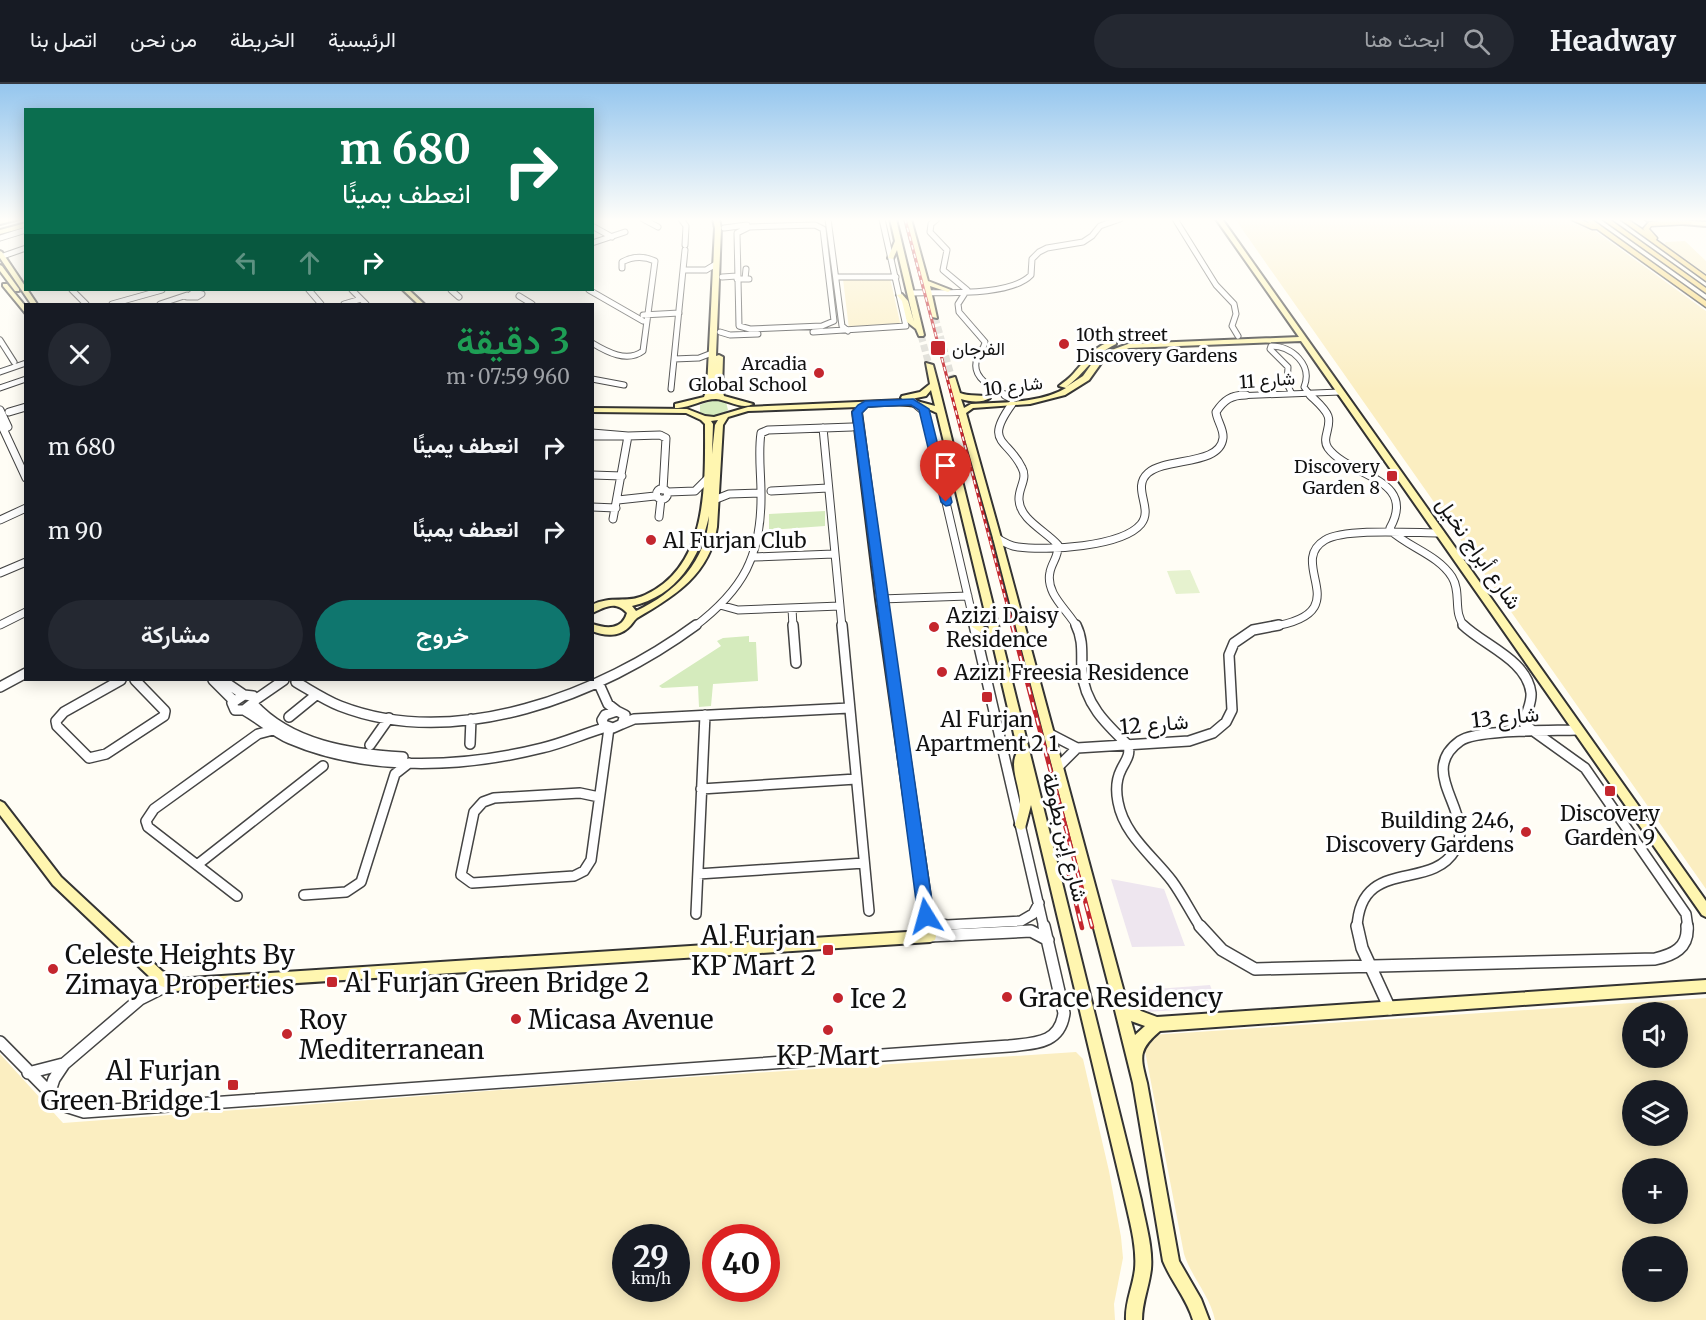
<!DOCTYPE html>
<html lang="ar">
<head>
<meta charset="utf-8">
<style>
	:root { --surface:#171b24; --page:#242831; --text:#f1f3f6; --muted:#9ea1a6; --line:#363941; --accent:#0f766e }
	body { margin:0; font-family:Merriweather,Vazirmatn,serif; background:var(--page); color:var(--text); direction:rtl; height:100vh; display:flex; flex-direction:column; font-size:22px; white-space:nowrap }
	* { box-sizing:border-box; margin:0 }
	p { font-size:20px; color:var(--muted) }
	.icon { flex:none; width:33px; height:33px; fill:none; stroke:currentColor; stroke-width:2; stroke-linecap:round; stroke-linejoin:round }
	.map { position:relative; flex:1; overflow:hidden; direction:ltr }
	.details { position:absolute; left:24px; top:219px; width:570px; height:378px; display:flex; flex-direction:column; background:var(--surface); border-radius:0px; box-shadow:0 3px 15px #0003; direction:rtl }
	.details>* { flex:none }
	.hud { position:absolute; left:24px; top:24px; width:570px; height:183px; border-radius:0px; box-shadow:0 3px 15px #0003; direction:rtl; background:#0b6e4f; color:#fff; overflow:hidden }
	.tools { position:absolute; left:1622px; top:918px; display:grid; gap:12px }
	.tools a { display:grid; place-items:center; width:66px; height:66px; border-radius:50%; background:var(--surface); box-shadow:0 3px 15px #0003; font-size:30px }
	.speed { position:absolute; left:612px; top:1140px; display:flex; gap:12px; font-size:30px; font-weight:700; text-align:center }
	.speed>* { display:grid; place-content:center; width:78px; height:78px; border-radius:50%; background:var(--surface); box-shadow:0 3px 15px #0003; line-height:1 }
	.speed small { font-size:15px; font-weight:400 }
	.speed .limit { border:9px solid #d22; background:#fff; color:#111 }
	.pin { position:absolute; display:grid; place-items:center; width:51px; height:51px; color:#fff; margin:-62px -26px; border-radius:50% 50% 50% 0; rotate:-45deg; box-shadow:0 0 6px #0007 }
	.pin .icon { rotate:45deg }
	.me { position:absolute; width:66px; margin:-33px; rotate:352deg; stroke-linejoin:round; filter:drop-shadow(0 0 4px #0008) }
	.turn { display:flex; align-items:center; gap:21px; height:126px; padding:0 24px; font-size:27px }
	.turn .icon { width:78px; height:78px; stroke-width:2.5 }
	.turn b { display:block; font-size:42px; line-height:51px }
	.lanes { display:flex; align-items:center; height:57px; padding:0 24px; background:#0003; justify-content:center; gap:30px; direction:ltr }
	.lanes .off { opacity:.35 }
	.round { display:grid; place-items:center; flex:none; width:63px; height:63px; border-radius:32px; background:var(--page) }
	.head { display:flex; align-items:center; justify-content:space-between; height:102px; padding:0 24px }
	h1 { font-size:36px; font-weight:600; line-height:45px; color:#1e9e55 }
	.button { display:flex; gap:12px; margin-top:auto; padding:12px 24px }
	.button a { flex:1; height:69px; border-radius:36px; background:var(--accent); color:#fff; font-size:24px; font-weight:600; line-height:69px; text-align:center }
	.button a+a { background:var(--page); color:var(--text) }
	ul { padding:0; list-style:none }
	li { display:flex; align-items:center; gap:18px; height:84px; padding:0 24px }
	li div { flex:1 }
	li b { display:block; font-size:22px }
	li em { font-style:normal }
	header { display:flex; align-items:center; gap:36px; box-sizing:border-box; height:84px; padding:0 30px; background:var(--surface); border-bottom:2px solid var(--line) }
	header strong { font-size:28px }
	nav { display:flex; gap:33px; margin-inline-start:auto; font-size:21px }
	.search { width:420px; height:54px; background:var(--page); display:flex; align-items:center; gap:15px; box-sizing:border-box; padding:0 21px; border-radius:33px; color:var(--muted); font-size:22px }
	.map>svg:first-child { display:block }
	.industrial { fill:#eee6ef }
	.green { fill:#d5ebbd }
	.sand { fill:#fbeec1; fill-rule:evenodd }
	.pitch { fill:#e6f2cf }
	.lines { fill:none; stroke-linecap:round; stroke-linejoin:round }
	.secondary-tunnel { stroke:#dbdad3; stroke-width:7; stroke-dasharray:7 3; stroke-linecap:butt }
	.street-far3-casing { stroke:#444; stroke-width:7 }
	.street-far2-casing { stroke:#444; stroke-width:9 }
	.street-far1-casing { stroke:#444; stroke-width:12 }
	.street-casing { stroke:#444; stroke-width:14 }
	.secondary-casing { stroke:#333; stroke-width:4 }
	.primary-casing { stroke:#222; stroke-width:3 }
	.street-far3 { stroke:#fff; stroke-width:5 }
	.street-far2 { stroke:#fff; stroke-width:7 }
	.street-far1 { stroke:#fff; stroke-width:9 }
	.street { stroke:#fff; stroke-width:11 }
	.secondary { fill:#fff6b0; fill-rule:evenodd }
	.primary { fill:#f9d66b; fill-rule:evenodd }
	.rail-far1-casing { stroke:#c4262e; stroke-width:3 }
	.rail-casing { stroke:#c4262e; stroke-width:4.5 }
	.rail-far1 { stroke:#fff; stroke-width:1.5; stroke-dasharray:4.5; stroke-linecap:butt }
	.rail { stroke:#fff; stroke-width:2; stroke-dasharray:8; stroke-linecap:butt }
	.route { fill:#1a73e8; stroke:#114b97; stroke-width:1.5 }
	.poi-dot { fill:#c4262e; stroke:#fff; stroke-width:2 }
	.labels { text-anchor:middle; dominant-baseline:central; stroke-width:6; stroke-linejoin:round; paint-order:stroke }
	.far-poi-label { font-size:18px; fill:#111; stroke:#fff; text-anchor:start }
	.far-street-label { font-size:18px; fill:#111; stroke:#fff }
	.poi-label { font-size:21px; fill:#111; stroke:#fff; text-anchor:start }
	.street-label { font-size:21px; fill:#111; stroke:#fff }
	.near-poi-label { font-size:26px; fill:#111; stroke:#fff; text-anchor:start }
</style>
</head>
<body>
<header>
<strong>Headway</strong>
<div class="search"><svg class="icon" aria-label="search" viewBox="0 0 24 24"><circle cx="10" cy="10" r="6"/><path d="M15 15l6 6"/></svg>ابحث هنا</div>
<nav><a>الرئيسية</a><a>الخريطة</a><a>من نحن</a><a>اتصل بنا</a></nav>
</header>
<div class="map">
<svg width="1706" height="1236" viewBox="0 0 1706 1236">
	<rect width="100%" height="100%" fill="#fffdf5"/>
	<path class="industrial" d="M1111 795 1164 805 1185 862 1132 863Z
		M1210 901 1218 923 1148 928 1142 906Z"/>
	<path class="green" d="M712 316 726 318 728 326C720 333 709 334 700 328V321Z
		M825 427V442L769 446V430Z
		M749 552V558H756L758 597 713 600 711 622 699 623 698 602 662 604 659 602 721 562 717 557 723 554Z"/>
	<path class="sand" d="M1235 135H1570L1585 140 1602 152 1706 227V805Z
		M1685 157 1706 177V190L1664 160 1666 158Z
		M890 194 901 243 849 245 843 195Z
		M1706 914V1236H1215C1210 1212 1192 1194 1184 1170L1145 967V960L1152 951ZM1632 928H1677V974H1632ZM1632 1006H1677V1052H1632ZM1632 1084H1677V1130H1632ZM1632 1162H1677V1208H1632Z
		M1076 968 1083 975 1109 1087 1121 1153 1123 1174 1114 1220 1115 1236H0V970L63 1039 568 1001ZM626 1154H676V1204H626ZM716 1154H766V1204H716Z"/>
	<path class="pitch" d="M1190 486 1200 509 1176 510 1167 487Z"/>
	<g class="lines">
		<path class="secondary-tunnel" d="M935 233 952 295
			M921 251 929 281"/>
		<g class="street-far3-casing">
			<path id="street-far3" d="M643 135 658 143
				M681 135 686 142 685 161
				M828 135 842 242 848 247
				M937 135 931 140 930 148 947 166 943 186 967 206 958 220 959 228 985 258C984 265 979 269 977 275 970 294 994 305 1008 312
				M1175 135 1216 201 1234 220 1236 230 1232 242 1238 252
				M815 141 823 145 834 237 822 242 750 245 739 242 737 149 749 143Z
				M592 142 612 153
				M724 144 747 141
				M0 154 26 146
				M592 159 625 148
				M3 172 26 164
				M683 186H706L716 180
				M722 193 737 192
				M836 193H896
				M737 195H749
				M745 195 746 185
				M72 206 86 220
				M309 206 321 220
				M352 206 366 220
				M451 206 459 213
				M589 206 643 237
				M194 208 202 210 197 213H187Z
				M911 209C941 208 1010 213 1031 191L1032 175 1039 168 1047 164 1083 158 1092 152 1100 142 1120 135
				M519 212 532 220
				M112 220 162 206
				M160 220 187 211
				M344 220 361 215
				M643 231 679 229
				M720 248 730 251 758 250
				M813 248 906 242 882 135
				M0 256 14 278
				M592 259C607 268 627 279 643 267L655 177C644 172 633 172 622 178V184
				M674 275 699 274 712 269
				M0 288 26 279
				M592 295 624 301
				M0 304 26 295
				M671 305 685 166
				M1291 308 1287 300 1288 283 1270 265 1271 262C1292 262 1313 281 1304 303L1311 312
				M1234 312 1340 308"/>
		</g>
		<g class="street-far2-casing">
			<path id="street-far2" d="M1005 311 1009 313
				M1310 311C1316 317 1325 324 1328 332 1332 343 1321 354 1328 364 1349 393 1418 394 1390 444L1391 447C1410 464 1438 471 1452 493 1462 509 1452 528 1465 543
				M913 318 925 328 975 543
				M1012 320C983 360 1008 354 1022 384 1028 395 1018 404 1019 416 1020 436 1046 447 1058 461 1059 472 1052 478 1050 488 1045 510 1068 526 1077 543
				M0 326 8 343
				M9 328 26 323
				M0 338 26 394
				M823 344 842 543
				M592 349 628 352H592
				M592 391 622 392
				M656.5 410a5.5 5.5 0 1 1 11 0a5.5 5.5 0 1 1-11 0Z
				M771 407 828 404
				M668 408 695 407 707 395
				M618 416 655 412
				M714 416 729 410 761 409
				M592 423 616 424
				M659 433 661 415
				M613 435 628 352 660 351 666 354 663 406
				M0 436 26 424
				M997 454C1003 458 1010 462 1018 463 1046 467 1122 463 1141 440 1154 424 1131 404 1148 389 1166 373 1220 382 1223 354 1224 345 1217 337 1216 328 1224 316 1231 311 1246 311
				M754 473 834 470
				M0 489 26 478
				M881 515 968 512
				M720 521 738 526 840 522
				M792 524 793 543
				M0 541 26 528
				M694 543C743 506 762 472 761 409 761 389 758 369 761 349L768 346 852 343
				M1270 543C1361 529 1285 480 1325 456 1345 444 1414 449 1440 449"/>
		</g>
		<g class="street-far1-casing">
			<path id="street-far1" d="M793 541 796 579
				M842 541 869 827
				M974 541 1044 844
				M1076 541C1084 557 1081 571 1082 587 1084 619 1106 640 1128 661 1131 672 1125 677 1121 686 1116 696 1116 708 1118 718 1124 751 1153 772 1172 797 1183 812 1191 829 1201 844
				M1463 541C1485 562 1527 576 1531 609 1532 621 1524 630 1525 641L1585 684 1686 830 1688 844
				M121 596 64 628 56 637 57 642 89 674 106 670 164 632 165 627 135 596
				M213 596 234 617
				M222 596 244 611
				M296 598C310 606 325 616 340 622 456 667 601 611 696 541
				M599 600 608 620 617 627
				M0 603 26 589
				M244 611 253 612 254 618 244 626H235L232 619Z
				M255 616 284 596
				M253 620C290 661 350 670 403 673
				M244 626C260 635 274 648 290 655 367 688 462 684 542 664 564 659 585 649 607 643
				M617 627 625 631 622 640 613 644 604 641 602 636 605 631Z
				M289 633 316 611
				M622 640 634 635 849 624
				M1050 650 1077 664 1189 657 1213 649 1226 638 1232 626 1229 571 1234 559 1253 546 1279 541
				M470 660 471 635
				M370 661 389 634
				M1059 682 1077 664
				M701 705 856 695
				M599 713 580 709 494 714 483 718 474 728 461 791 472 799 574 792 584 787 591 776 609 644
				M197 781 323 682
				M698 790 864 779
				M304 811 346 808 361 798 395 690 409 679
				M237 812 148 743 146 737 154 725 258 650 273 646
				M696 830 705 631
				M926 832 936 839 947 841 1021 837 1033 830 1039 819
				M1357 844C1360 772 1431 808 1455 766 1477 729 1415 689 1460 657 1477 645 1553 647 1577 646"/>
		</g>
		<g class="street-casing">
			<path id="street" d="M1200 842 1222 866 1255 885 1655 875C1673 871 1689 864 1687 842
				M1357 842 1362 864 1390 925
				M930 852 1031 847 1048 856
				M0 958 62 1021 84 1028 1009 962C1035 959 1060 960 1064 929L1044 842
				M28 989 63 980
				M49 1010 54 995 64 980 140 915 170 900"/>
		</g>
		<g class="secondary-casing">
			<path id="secondary" d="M8 135H19L0 140V136Z
				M713 135H719L721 144 716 272 719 271 723 273 722 305 724 312 753 320C742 326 728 316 716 315 703 315 691 323 678 324H675V320L704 313 707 305 715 144Z
				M890 135H896L924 251 923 252H919L916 245 907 238 902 217 897 211 902 210 908 217 914 238 897 166 893 175 888 174 895 157Z
				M905 135H911L928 197 951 206 948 208 930 202 937 234 932 233Z
				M1216 135H1222L1706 817V833L1702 831 1301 257 1129 264 1104 275 1089 296 1065 311 1030 320 973 324 966 329 1001 454 1125 912 1141 927 1157 933 1706 896V908L1160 947C1138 966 1140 972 1147 999L1179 1177 1201 1215 1209 1236H1193C1187 1215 1171 1197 1163 1177L1133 999 1111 910 993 454 948 295 955 293 960 309C970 313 984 310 990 314 982 319 970 318 961 315L964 324 971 320C1001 318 1039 320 1066 304L1059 302C1064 298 1070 294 1074 289 1086 276 1097 257 1116 258V260C1092 271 1086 289 1066 303L1083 292 1098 271 1128 260 1299 253ZM1131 937 1145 942 1135 951Z
				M1645 135H1665L1706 138V142L1648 137Z
				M26 139V143L0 150V146Z
				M0 167 2 168 37 220H31L0 174Z
				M0 181 2 182 19 205V207H15L0 187Z
				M3 200H7L26 223V230L3 202Z
				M403 206H409L424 220H418Z
				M926 279 933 281 938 300 1141 1116C1145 1138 1153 1163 1151 1185 1149 1203 1142 1218 1142 1236H1126C1125 1218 1133 1203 1135 1185 1137 1163 1130 1138 1125 1116L1031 721 1025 744 1021 746 1017 744 1015 741C1017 734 1020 725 1020 718 1020 702 1008 681 1018 667L992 556 971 542 976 539 989 545 937 329C915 317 891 321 867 322L861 328 886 515 936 852 935 856 930 858 175 907 161 902 152 895 53 801 0 731V717L4 719 61 793 162 887 175 895 923 847 876 515 853 328 858 323 748 327 728 333 723 341 717 443C710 490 675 512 637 534 633 537 632 541 628 544 618 553 604 552 592 547V540C607 545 622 546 627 529 616 516 605 523 592 529V521C611 511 627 520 645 511 709 482 705 399 705 340L701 336 686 329 592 328V324L687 325 705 332 714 333 748 323 904 316 901 314 902 312 920 308 930 300ZM931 306 935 322 913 316H906L926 312ZM718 336 715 341 712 370 713 340 711 337ZM709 432C707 477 675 509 636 527L632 522C677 512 700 474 709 432Z"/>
		</g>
		<g class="primary-casing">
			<path id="primary" d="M1570 135H1578L1589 139 1584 135H1591L1706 217V223L1597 145H1592Z
				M1602 135H1609L1706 204V209Z
				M1620 135H1627L1645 147 1643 145 1649 138 1692 137V139L1690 140 1651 142 1649 145 1657 154 1656 156 1706 192V197Z"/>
		</g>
		<use href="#street-far3" class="street-far3"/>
		<use href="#street-far2" class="street-far2"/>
		<use href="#street-far1" class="street-far1"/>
		<use href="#street" class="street"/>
		<use href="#secondary" class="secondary"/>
		<use href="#primary" class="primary"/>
		<g class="rail-far1-casing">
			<path id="rail-far1" d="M905 135 1013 543"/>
		</g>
		<g class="rail-casing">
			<path id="rail" d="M1012 541 1092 843
				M1067 783 1082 844"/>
		</g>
		<use href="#rail-far1" class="rail-far1"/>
		<use href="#rail" class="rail"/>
	</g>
	<linearGradient id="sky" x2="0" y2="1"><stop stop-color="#95c6ee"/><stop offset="0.44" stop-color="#fffefa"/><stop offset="1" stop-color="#fffefa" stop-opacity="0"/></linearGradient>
	<rect width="1706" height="308" fill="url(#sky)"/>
	<path class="route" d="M913 315 929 325 952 418 950 421 946 422 941 418 919 326 911 321 868 323 862 329 934 832 932 837 926 839 920 837 918 832 852 328 858 321 865 317Z"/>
	<g class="poi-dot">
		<circle cx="1064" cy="260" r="6"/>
		<rect x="930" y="256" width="16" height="16" rx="3"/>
		<circle cx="819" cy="289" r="6"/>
		<rect x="1386" y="386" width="12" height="12" rx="3"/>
		<circle cx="651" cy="456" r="6"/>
		<circle cx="934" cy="543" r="6"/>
		<circle cx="942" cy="588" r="6"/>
		<rect x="981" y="607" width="12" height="12" rx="3"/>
		<rect x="1604" y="701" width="12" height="12" rx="3"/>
		<circle cx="1526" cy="748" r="6"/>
		<rect x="822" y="860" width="12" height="12" rx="3"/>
		<circle cx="53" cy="885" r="6"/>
		<rect x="326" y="892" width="12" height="12" rx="3"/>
		<circle cx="1007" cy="913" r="6"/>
		<circle cx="838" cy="914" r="6"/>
		<circle cx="516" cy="935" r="6"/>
		<circle cx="828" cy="946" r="6"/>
		<circle cx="287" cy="950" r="6"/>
		<rect x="227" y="995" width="12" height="12" rx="3"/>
	</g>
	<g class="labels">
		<g class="far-poi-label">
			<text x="1076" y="250">10th street<tspan x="1076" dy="21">Discovery Gardens</tspan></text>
			<text x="952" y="264">الفرجان</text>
			<text x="807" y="279" text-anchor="end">Arcadia<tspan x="807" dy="21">Global School</tspan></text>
			<text x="1380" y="382" text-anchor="end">Discovery<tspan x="1380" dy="21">Garden 8</tspan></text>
		</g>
		<g class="far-street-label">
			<text transform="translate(1267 296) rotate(-4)">شارع 11</text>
			<text transform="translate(1013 302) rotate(-7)">شارع 10</text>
		</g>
		<g class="poi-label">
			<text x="663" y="456">Al Furjan Club</text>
			<text x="946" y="531">Azizi Daisy<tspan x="946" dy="24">Residence</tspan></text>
			<text x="954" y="588">Azizi Freesia Residence</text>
			<text x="987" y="635" text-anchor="middle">Al Furjan<tspan x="987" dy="24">Apartment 2 1</tspan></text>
			<text x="1610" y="729" text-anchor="middle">Discovery<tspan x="1610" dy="24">Garden 9</tspan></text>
			<text x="1514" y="736" text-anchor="end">Building 246,<tspan x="1514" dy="24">Discovery Gardens</tspan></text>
		</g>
		<g class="street-label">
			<text transform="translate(1479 469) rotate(55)">شارع أبراج نخيل</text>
			<text transform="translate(1505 633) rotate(-6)">شارع 13</text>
			<text transform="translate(1154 640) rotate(-5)">شارع 12</text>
			<text transform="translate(1065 753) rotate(76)">شارع إبن بطوطة</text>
		</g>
		<g class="near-poi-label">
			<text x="816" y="851" text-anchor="end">Al Furjan<tspan x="816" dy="30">KP Mart 2</tspan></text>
			<text x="65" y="870">Celeste Heights By<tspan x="65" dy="30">Zimaya Properties</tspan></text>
			<text x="344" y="898">Al Furjan Green Bridge 2</text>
			<text x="1019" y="913">Grace Residency</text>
			<text x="850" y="914">Ice 2</text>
			<text x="299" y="935">Roy<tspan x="299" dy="30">Mediterranean</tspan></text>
			<text x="528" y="935">Micasa Avenue</text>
			<text x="828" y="971" text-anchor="middle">KP Mart</text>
			<text x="221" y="986" text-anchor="end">Al Furjan<tspan x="221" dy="30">Green Bridge 1</tspan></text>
		</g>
	</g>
</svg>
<div class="tools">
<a><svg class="icon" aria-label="sound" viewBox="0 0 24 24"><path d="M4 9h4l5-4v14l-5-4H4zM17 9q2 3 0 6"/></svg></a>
<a><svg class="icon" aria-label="layers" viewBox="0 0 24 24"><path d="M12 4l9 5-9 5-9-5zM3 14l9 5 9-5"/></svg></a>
<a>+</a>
<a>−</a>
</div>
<div class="speed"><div>29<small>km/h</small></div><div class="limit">40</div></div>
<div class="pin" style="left:946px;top:418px;background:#d93025"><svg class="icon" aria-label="arrive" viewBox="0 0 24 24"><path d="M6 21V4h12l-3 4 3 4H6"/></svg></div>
<svg class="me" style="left:926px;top:832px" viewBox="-20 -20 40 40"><path d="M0-17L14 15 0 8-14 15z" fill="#1a73e8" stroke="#fff" stroke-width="4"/></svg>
<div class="hud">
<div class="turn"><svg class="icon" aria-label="right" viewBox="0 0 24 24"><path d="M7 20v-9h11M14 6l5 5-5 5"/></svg><div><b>680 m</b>انعطف يمينًا</div></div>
<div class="lanes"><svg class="icon off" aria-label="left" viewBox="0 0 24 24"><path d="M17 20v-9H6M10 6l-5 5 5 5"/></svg><svg class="icon off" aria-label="ahead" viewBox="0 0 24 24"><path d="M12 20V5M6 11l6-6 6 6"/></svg><svg class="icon" aria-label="right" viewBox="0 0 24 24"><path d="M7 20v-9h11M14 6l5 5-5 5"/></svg></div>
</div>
<section class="details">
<div class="head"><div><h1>3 دقيقة</h1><p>960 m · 07:59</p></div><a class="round"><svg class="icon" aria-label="close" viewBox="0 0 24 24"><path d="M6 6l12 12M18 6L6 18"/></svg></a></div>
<ul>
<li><svg class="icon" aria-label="right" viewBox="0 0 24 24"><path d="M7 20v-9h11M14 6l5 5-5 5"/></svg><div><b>انعطف يمينًا</b></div><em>680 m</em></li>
<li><svg class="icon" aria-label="right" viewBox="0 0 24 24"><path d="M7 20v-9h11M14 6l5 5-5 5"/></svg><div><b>انعطف يمينًا</b></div><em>90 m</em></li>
</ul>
<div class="button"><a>خروج</a><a>مشاركة</a></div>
</section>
</div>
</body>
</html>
